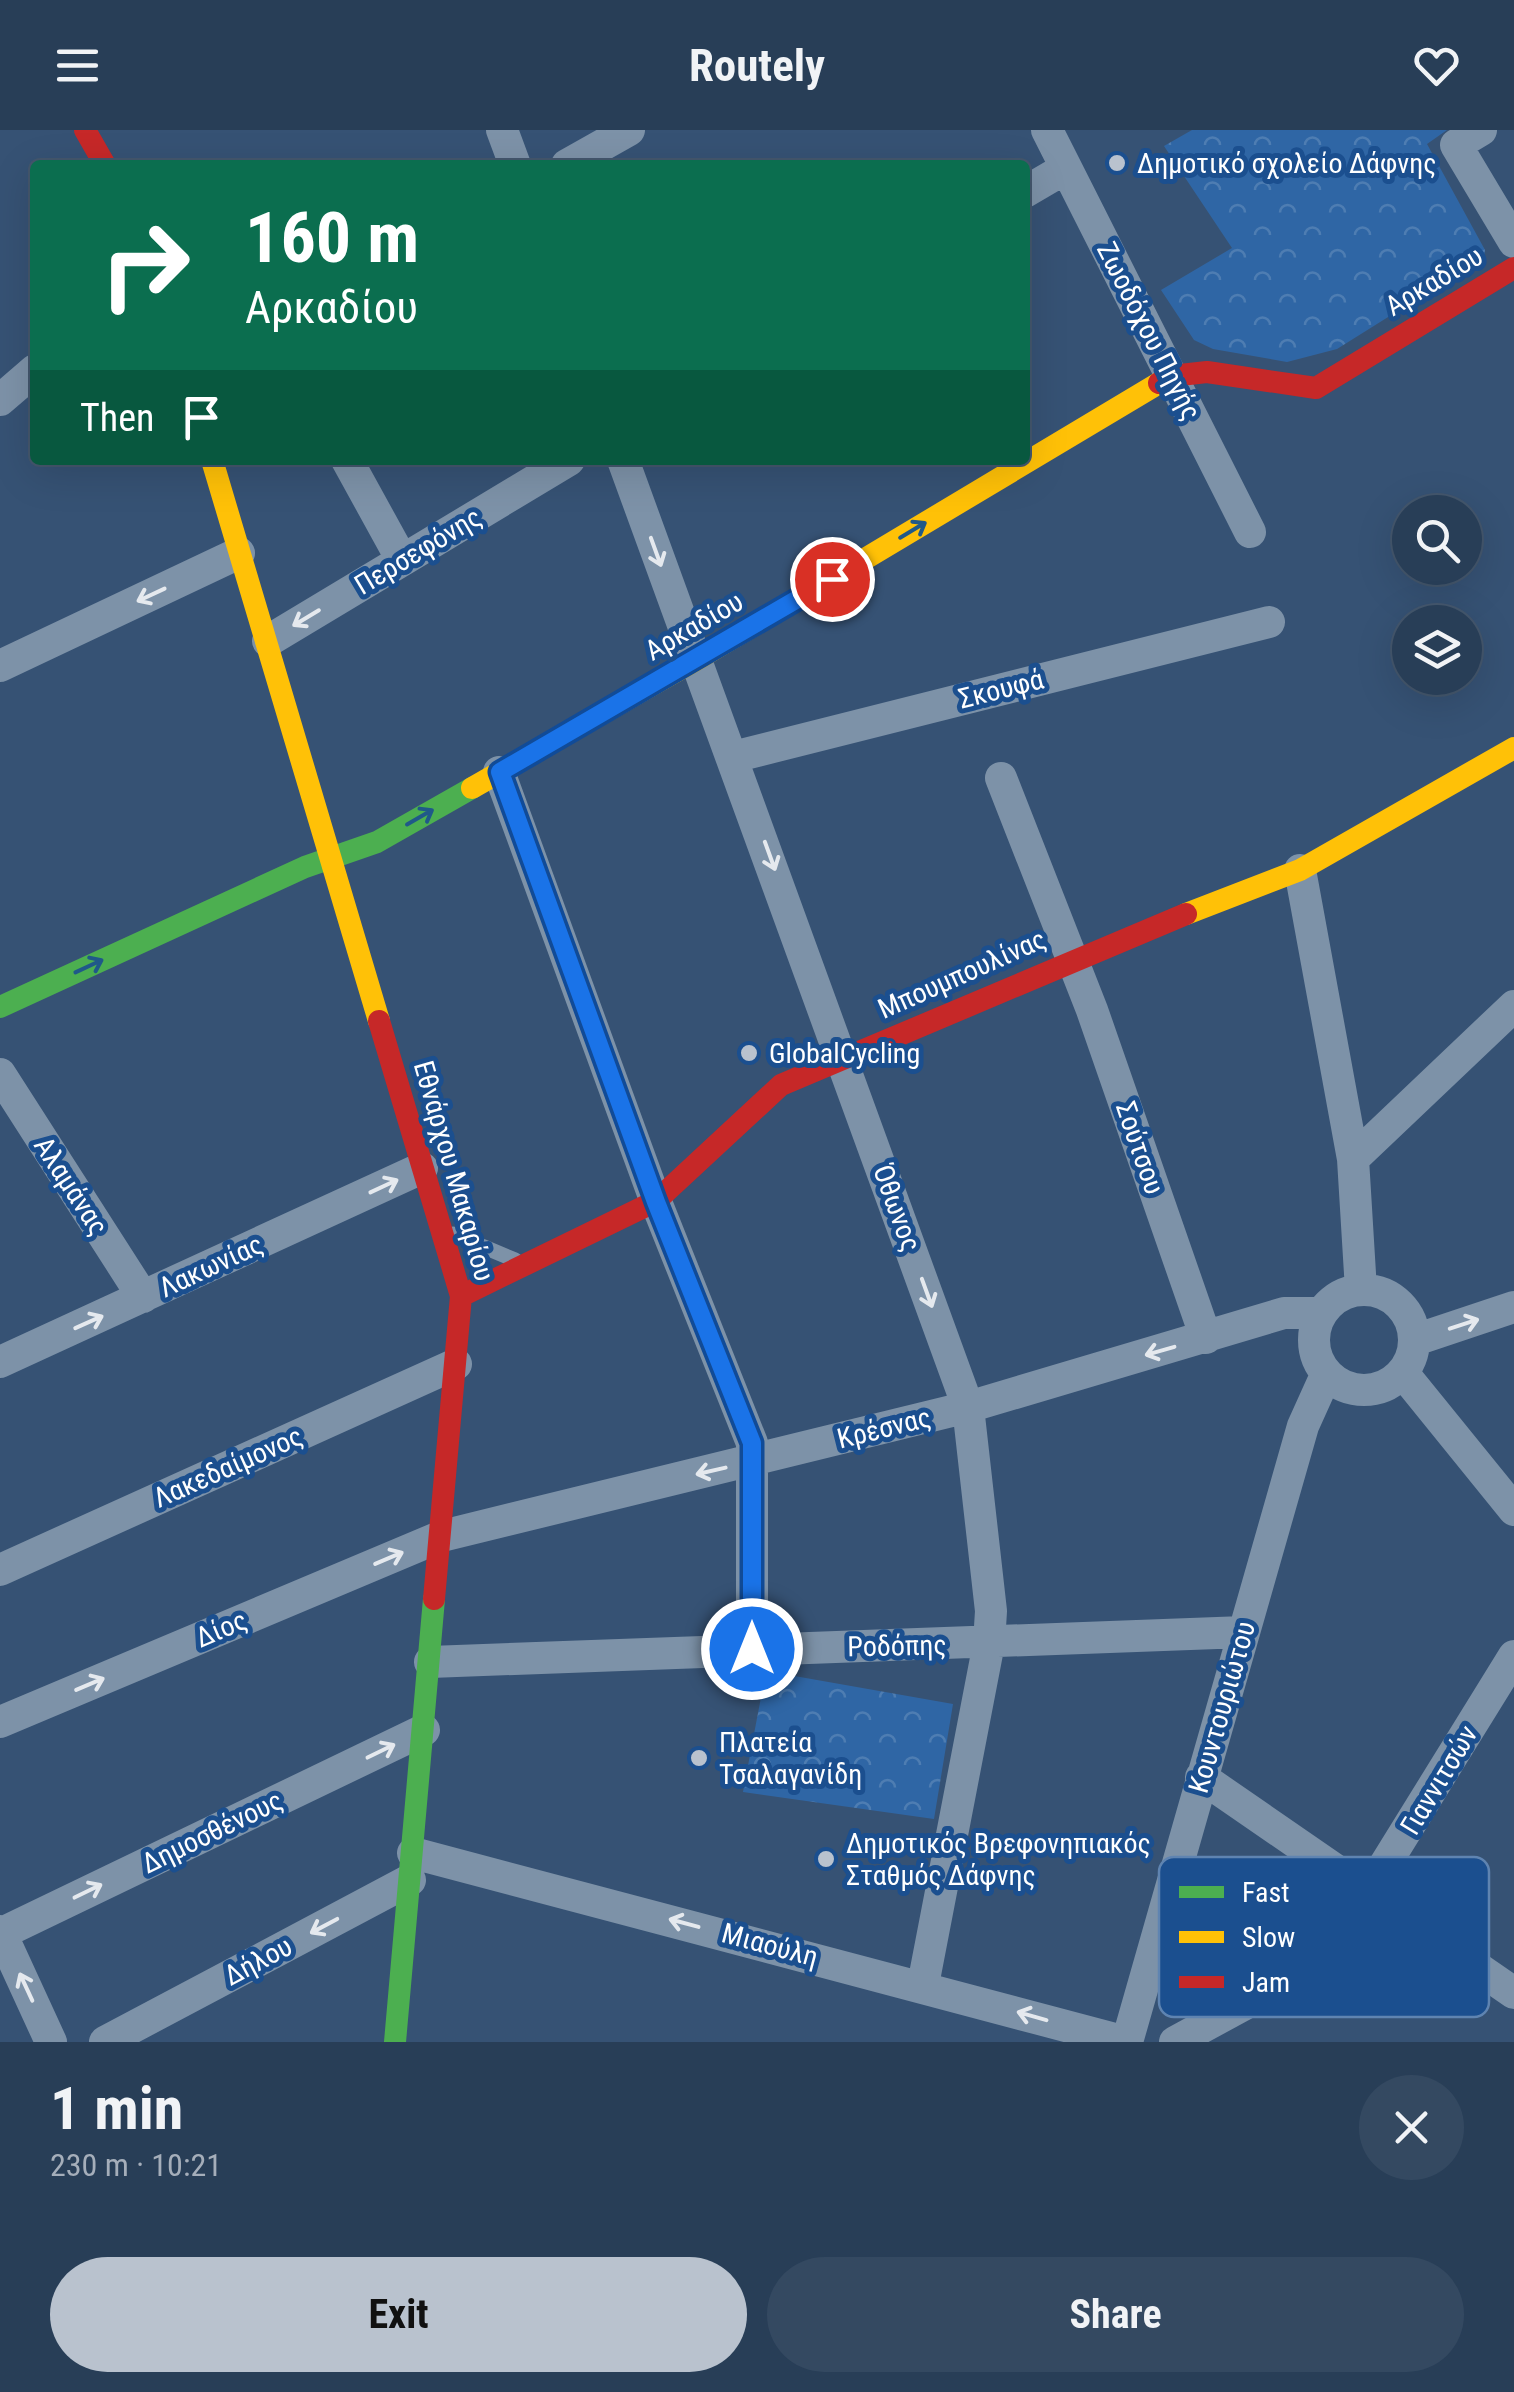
<!DOCTYPE html>
<html lang="en">
<head>
<meta charset="utf-8">
<style>
	:root { --surface:#283e57; --page:#344961; --text:#f1f3f6; --muted:#a5aeba; --line:#44576d; --accent:#b9c2ce }
	body { margin:0; font-family:"Roboto Condensed",sans-serif; background:var(--page); color:var(--text); height:100vh; display:flex; flex-direction:column; font-size:38px; white-space:nowrap }
	* { box-sizing:border-box; margin:0 }
	p { font-size:32px; color:var(--muted) }
	.icon { flex:none; width:55px; height:55px; fill:none; stroke:currentColor; stroke-width:2; stroke-linecap:round; stroke-linejoin:round }
	.map { position:relative; height:1912px; overflow:hidden }
	.drawer { display:flex; flex-direction:column; background:var(--surface); flex:1 }
	.drawer>* { flex:none }
	.guide { position:absolute; left:30px; top:30px; width:1000px; height:305px; border-radius:10px; box-shadow:0 10px 40px #0002,0 0 0 2px var(--line); background:#0b6e4f; color:#fff; overflow:hidden }
	.controls { position:absolute; left:1392px; top:365px; display:grid; gap:20px }
	.controls a { display:grid; place-items:center; width:90px; height:90px; border-radius:50%; background:var(--surface); box-shadow:0 10px 40px #0002,0 0 0 2px var(--line); font-size:50px }
	.pin { position:absolute; display:grid; place-items:center; width:85px; height:85px; color:#fff; margin:-42px; border:5px solid #fff; border-radius:50%; box-shadow:0 2px 10px #0007 }
	.me { position:absolute; width:110px; margin:-55px; rotate:0deg; stroke-linejoin:round; filter:drop-shadow(0 0 8px #0008) }
	.turn { display:flex; align-items:center; gap:35px; height:210px; padding:0 50px; font-size:45px }
	.turn .icon { width:130px; height:130px; stroke-width:2.5 }
	.turn b { display:block; font-size:70px; line-height:85px }
	.then { display:flex; align-items:center; height:95px; padding:0 50px; background:#0003; gap:20px; font-size:38px }
	.round { display:grid; place-items:center; flex:none; width:105px; height:105px; border-radius:52px; background:var(--page) }
	.summary { display:flex; align-items:center; justify-content:space-between; height:170px; padding:0 50px }
	h1 { font-size:60px; font-weight:700; line-height:75px }
	.button { display:flex; gap:20px; margin-top:auto; padding:20px 50px }
	.button a { flex:1; height:115px; border-radius:60px; background:var(--accent); color:#111; font-size:40px; font-weight:700; line-height:115px; text-align:center }
	.button a+a { background:var(--page); color:var(--text) }
	header { display:flex; justify-content:space-between; align-items:center; height:130px; padding:0 50px; background:var(--surface); font-size:45px; font-weight:700 }
	.map>svg:first-child { display:block }
	.forest { fill:url(#forest-crowns) }
	.lines { fill:none; stroke-linecap:round; stroke-linejoin:round }
	.lane { stroke:#7d92a8; stroke-width:15 }
	.street { stroke:#7d92a8; stroke-width:32 }
	.fast { stroke:#4caf50; stroke-width:22 }
	.slow { stroke:#ffc107; stroke-width:22 }
	.jam { stroke:#c62828; stroke-width:22 }
	.oneway { stroke:#205989 }
	.oneway2 { stroke:#e5e9ee }
	.route-casing { stroke:#114b97; stroke-width:25 }
	.route { stroke:#1a73e8; stroke-width:18 }
	.poi-dot { fill:#b9c2ce; stroke:#1b4f8f; stroke-width:4 }
	.labels { text-anchor:middle; dominant-baseline:central; stroke-width:10; stroke-linejoin:round; paint-order:stroke }
	.poi-label { font-size:28px; fill:#fff; stroke:#1b4f8f; text-anchor:start }
	.street-label { font-size:28px; fill:#fff; stroke:#1b4f8f }
	.key { fill:#1b4f8f; stroke:#5f84b1; stroke-width:2.5 }
	.key-label { font-size:28px; fill:#fff }
</style>
</head>
<body>
<header><svg class="icon" aria-label="menu" viewBox="0 0 24 24"><path d="M4 6h16M4 12h16M4 18h16"/></svg>Routely<svg class="icon" aria-label="heart" viewBox="0 0 24 24"><path d="M12 20l-8-8c-3-5 5-10 8-4 3-6 11-1 8 4z"/></svg></header>
<div class="map">
<svg width="1514" height="1912" viewBox="0 0 1514 1912">
	<defs>
		<pattern id="forest-crowns" width="20" height="18" patternUnits="userSpaceOnUse" patternTransform="scale(2.5)"><rect width="20" height="18" fill="#2f66a5"/><path d="M2 6a3 3 0 1 1 6 0M12 15a3 3 0 1 1 6 0" fill="none" stroke="#4e7db2"/></pattern>
	</defs>
	<rect width="100%" height="100%" fill="#365274"/>
	<path class="forest" d="M1192 0H1447L1427 14 1485 120 1484 127 1337 219 1287 232 1213 219 1194 210 1161 160 1232 118 1164 16Z
		M766 1541 953 1574 934 1689 743 1662Z"/>
	<g class="lines">
		<path class="lane" d="M453 1104 515 1130"/>
		<path class="street" d="M502 0 515 35
			M1047 0 1250 402
			M1481 0 1456 15 1514 112
			M567 35 629 0
			M1025 62 1066 38
			M0 270 35 240
			M347 330 402 430
			M623 330 968 1277 991 1481 989 1513 923 1855
			M268 511 569 330
			M0 536 239 423
			M733 627 1269 492
			M499 642 656 1072 752 1313V1519
			M1001 648 1092 880 1206 1208
			M1300 740 1353 1029 1361 1160
			M0 944 143 1167
			M1353 1029 1514 876
			M1314 1210a50 50 0 1 1 100 0a50 50 0 1 1-100 0Z
			M1415 1210 1514 1177
			M0 1232 422 1038
			M1403 1243 1514 1380
			M0 1440 456 1234
			M430 1532 1244 1502
			M0 1592 442 1406 968 1277 1284 1183H1322
			M1201 1647 1514 1863
			M413 1723 1126 1912
			M0 1801 51 1912
			M0 1804 424 1600
			M105 1912 410 1750
			M1127 1912 1303 1296 1326 1245
			M1175 1912 1326 1830 1514 1526"/>
		<path class="fast" d="M0 877 305 737 377 712 472 658
			M395 1912 434 1469"/>
		<path class="slow" d="M212 330 379 891
			M472 658 696 530 1159 253
			M1186 784 1300 740 1514 618"/>
		<path class="jam" d="M85 0 105 35
			M1159 253 1171 246 1207 242 1316 258 1514 138
			M379 891 461 1166 434 1469
			M461 1166 656 1071 781 955 1186 784"/>
	</g>
	<defs><path id="oneway-shaft" d="M-6 0H5M1.5-3L5.5 0L1.5 3" fill="none" stroke-width="1.6" stroke-linecap="round" stroke-linejoin="round" transform="scale(2.5)"/></defs>
	<g class="oneway">
		<use href="#oneway-shaft" transform="translate(913 400) rotate(-31)"/>
		<use href="#oneway-shaft" transform="translate(420 687) rotate(-30)"/>
		<use href="#oneway-shaft" transform="translate(89 836) rotate(-25)"/>
	</g>
	<g class="oneway2">
		<use href="#oneway-shaft" transform="translate(656 422) rotate(70)"/>
		<use href="#oneway-shaft" transform="translate(151 465) rotate(155)"/>
		<use href="#oneway-shaft" transform="translate(306 488) rotate(149)"/>
		<use href="#oneway-shaft" transform="translate(770 726) rotate(70)"/>
		<use href="#oneway-shaft" transform="translate(384 1056) rotate(-25)"/>
		<use href="#oneway-shaft" transform="translate(927 1163) rotate(70)"/>
		<use href="#oneway-shaft" transform="translate(89 1192) rotate(-24)"/>
		<use href="#oneway-shaft" transform="translate(1464 1194) rotate(-18)"/>
		<use href="#oneway-shaft" transform="translate(1160 1221) rotate(164)"/>
		<use href="#oneway-shaft" transform="translate(711 1341) rotate(167)"/>
		<use href="#oneway-shaft" transform="translate(389 1428) rotate(-23)"/>
		<use href="#oneway-shaft" transform="translate(90 1554) rotate(-23)"/>
		<use href="#oneway-shaft" transform="translate(381 1621) rotate(-26)"/>
		<use href="#oneway-shaft" transform="translate(88 1761) rotate(-26)"/>
		<use href="#oneway-shaft" transform="translate(684 1793) rotate(-165)"/>
		<use href="#oneway-shaft" transform="translate(324 1796) rotate(152)"/>
		<use href="#oneway-shaft" transform="translate(26 1857) rotate(-115)"/>
		<use href="#oneway-shaft" transform="translate(1032 1886) rotate(-164)"/>
	</g>
	<g class="lines">
		<g class="route-casing">
			<path id="route" d="M752 1519V1313L656 1072 500 642 832 449"/>
		</g>
		<use href="#route" class="route"/>
	</g>
	<g class="poi-dot">
		<circle cx="1117" cy="33" r="10"/>
		<circle cx="749" cy="923" r="10"/>
		<circle cx="699" cy="1628" r="10"/>
		<circle cx="826" cy="1729" r="10"/>
	</g>
	<g class="labels">
		<g class="poi-label">
			<text x="1137" y="33">Δημοτικό σχολείο Δάφνης</text>
			<text x="769" y="923">GlobalCycling</text>
			<text x="719" y="1612">Πλατεία<tspan x="719" dy="32">Τσαλαγανίδη</tspan></text>
			<text x="846" y="1713">Δημοτικός Βρεφονηπιακός<tspan x="846" dy="32">Σταθμός Δάφνης</tspan></text>
		</g>
		<g class="street-label">
			<text transform="translate(1434 151) rotate(-31)">Αρκαδίου</text>
			<text transform="translate(1149 201) rotate(63)">Ζωοδόχου Πηγής</text>
			<text transform="translate(418 421) rotate(-31)">Περσεφόνης</text>
			<text transform="translate(694 496) rotate(-30)">Αρκαδίου</text>
			<text transform="translate(1001 559) rotate(-14)">Σκουφά</text>
			<text transform="translate(962 844) rotate(-24)">Μπουμπουλίνας</text>
			<text transform="translate(1140 1018) rotate(71)">Σούτσου</text>
			<text transform="translate(454 1041) rotate(74)">Εθνάρχου Μακαρίου</text>
			<text transform="translate(71 1056) rotate(57)">Αλαμάνας</text>
			<text transform="translate(897 1078) rotate(70)">Όθωνος</text>
			<text transform="translate(211 1136) rotate(-25)">Λακωνίας</text>
			<text transform="translate(884 1298) rotate(-14)">Κρέσνας</text>
			<text transform="translate(228 1337) rotate(-24)">Λακεδαίμονος</text>
			<text transform="translate(221 1499) rotate(-23)">Δίος</text>
			<text transform="translate(897 1516) rotate(-1)">Ροδόπης</text>
			<text transform="translate(1222 1577) rotate(-74)">Κουντουριώτου</text>
			<text transform="translate(1439 1650) rotate(-59)">Γιαννιτσών</text>
			<text transform="translate(212 1702) rotate(-26)">Δημοσθένους</text>
			<text transform="translate(770 1815) rotate(15)">Μιαούλη</text>
			<text transform="translate(258 1831) rotate(-28)">Δήλου</text>
		</g>
	</g>
	<rect x="1159" y="1727" width="330" height="160" rx="15" class="key"/>
	<rect x="1179" y="1756" width="45" height="12" fill="#4caf50"/>
	<rect x="1179" y="1801" width="45" height="12" fill="#ffc107"/>
	<rect x="1179" y="1846" width="45" height="12" fill="#c62828"/>
	<g class="key-label">
		<text x="1242" y="1772">Fast</text>
		<text x="1242" y="1817">Slow</text>
		<text x="1242" y="1862">Jam</text>
	</g>
</svg>
<div class="controls">
<a><svg class="icon" aria-label="search" viewBox="0 0 24 24"><circle cx="10" cy="10" r="6"/><path d="M15 15l6 6"/></svg></a>
<a><svg class="icon" aria-label="layers" viewBox="0 0 24 24"><path d="M12 4l9 5-9 5-9-5zM3 14l9 5 9-5"/></svg></a>
</div>
<div class="pin" style="left:832px;top:449px;background:#d93025"><svg class="icon" aria-label="arrive" viewBox="0 0 24 24"><path d="M6 21V4h12l-3 4 3 4H6"/></svg></div>
<svg class="me" style="left:752px;top:1519px" viewBox="-20 -20 40 40"><circle r="17" fill="#1a73e8" stroke="#fff" stroke-width="3"/><path d="M0-11L8 9 0 5-8 9z" fill="#fff"/></svg>
<div class="guide">
<div class="turn"><svg class="icon" aria-label="right" viewBox="0 0 24 24"><path d="M7 20v-9h11M14 6l5 5-5 5"/></svg><div><b>160 m</b>Αρκαδίου</div></div>
<div class="then">Then<svg class="icon" aria-label="arrive" viewBox="0 0 24 24"><path d="M6 21V4h12l-3 4 3 4H6"/></svg></div>
</div>
</div>
<section class="drawer">
<div class="summary"><div><h1>1 min</h1><p>230 m · 10:21</p></div><a class="round"><svg class="icon" aria-label="close" viewBox="0 0 24 24"><path d="M6 6l12 12M18 6L6 18"/></svg></a></div>
<div class="button"><a>Exit</a><a>Share</a></div>
</section>
</body>
</html>
